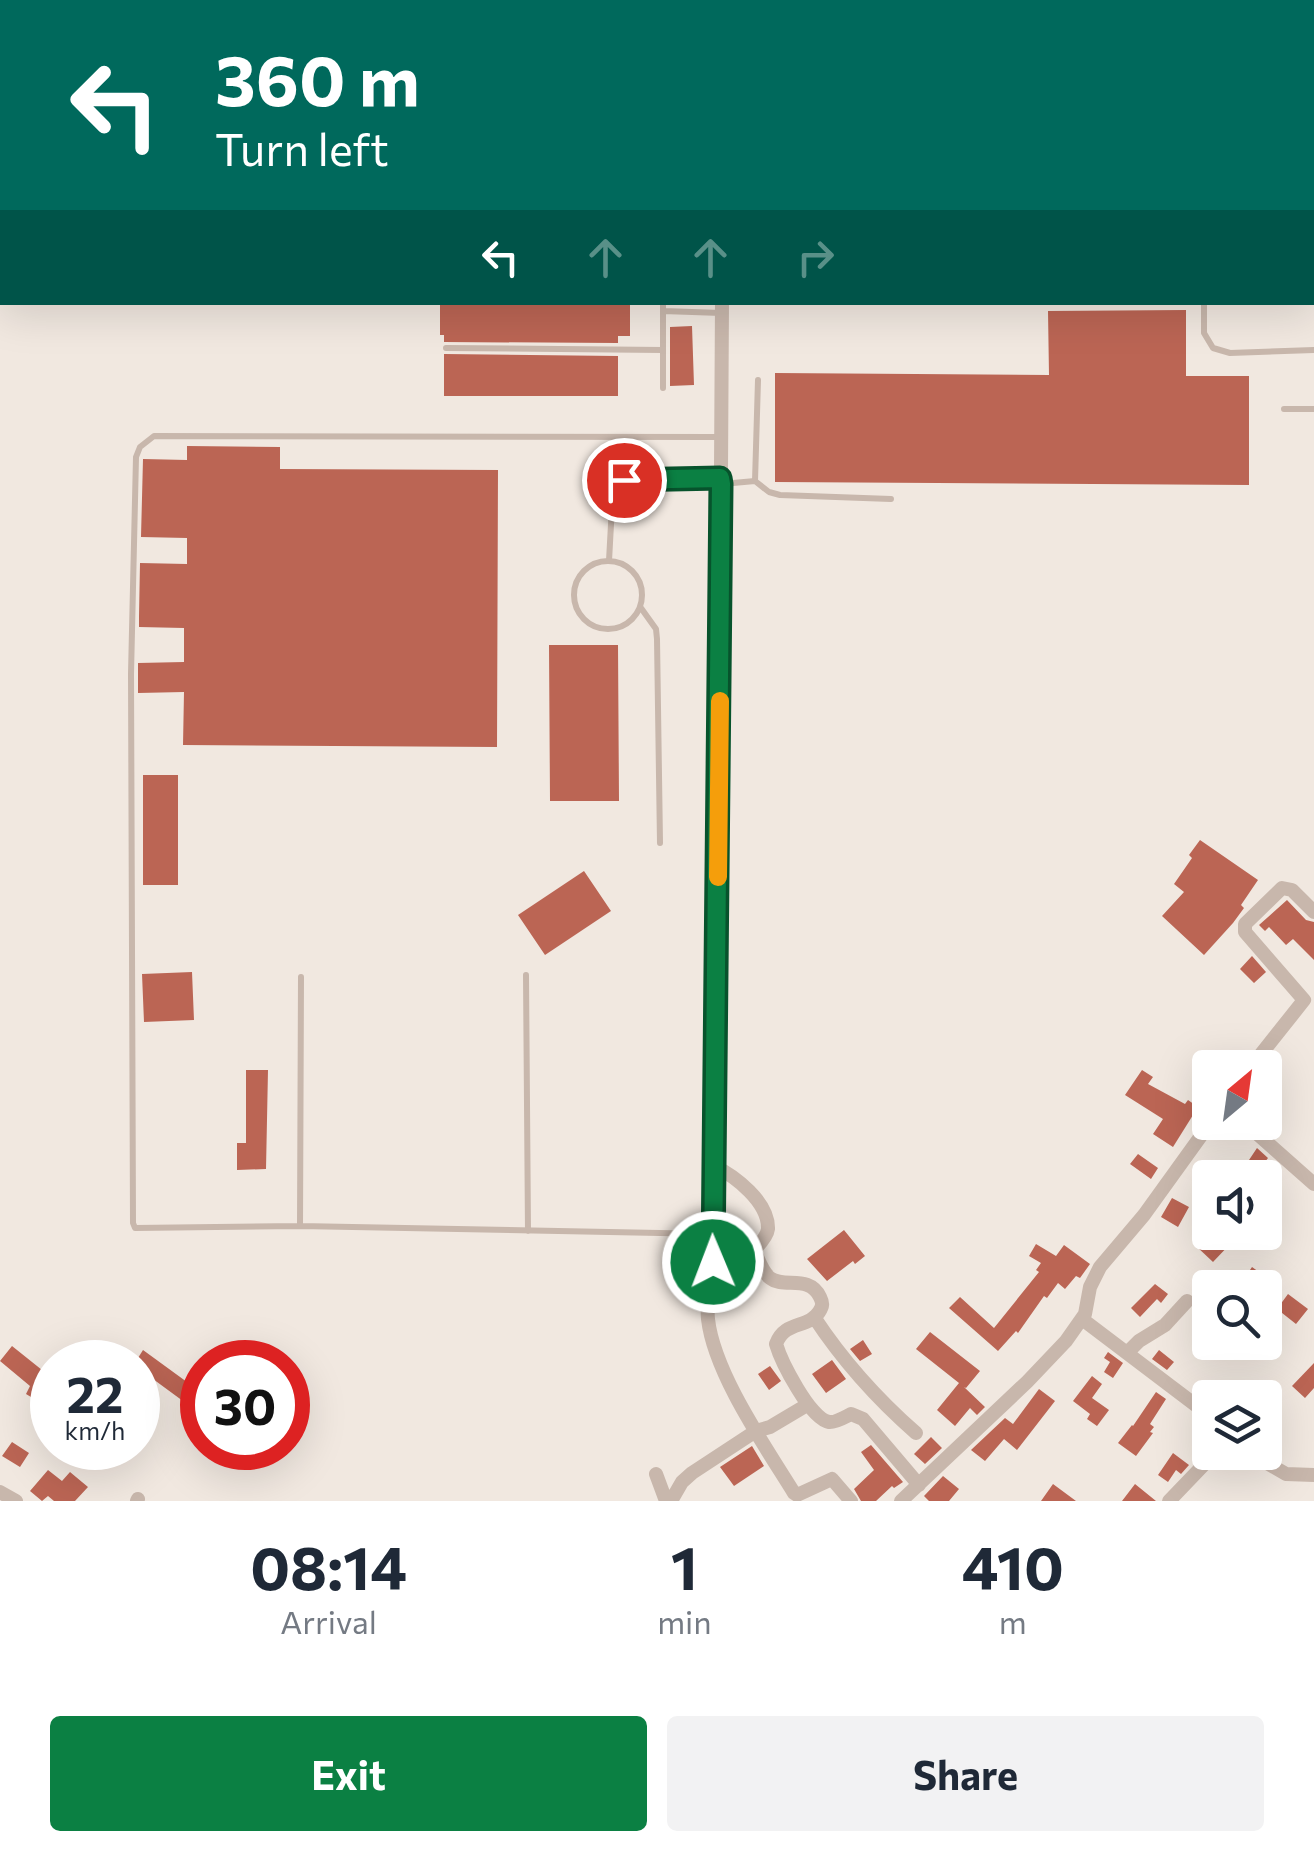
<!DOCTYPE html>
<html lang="en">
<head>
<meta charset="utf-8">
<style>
	:root { --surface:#fff; --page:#f2f2f3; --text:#1f2937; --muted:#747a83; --accent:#0b8043 }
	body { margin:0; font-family:Commissioner,sans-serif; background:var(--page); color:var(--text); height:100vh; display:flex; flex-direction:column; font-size:38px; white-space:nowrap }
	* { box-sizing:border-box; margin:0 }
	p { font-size:32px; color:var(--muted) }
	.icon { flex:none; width:55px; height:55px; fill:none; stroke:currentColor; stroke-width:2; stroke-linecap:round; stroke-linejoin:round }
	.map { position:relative; height:1501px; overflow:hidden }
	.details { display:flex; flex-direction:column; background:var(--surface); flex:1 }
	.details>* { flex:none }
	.banner { position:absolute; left:0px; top:0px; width:1315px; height:305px; box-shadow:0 10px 40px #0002; background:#00695c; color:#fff; overflow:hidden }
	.needle { width:65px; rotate:29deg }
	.controls { position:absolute; left:1192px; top:1050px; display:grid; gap:20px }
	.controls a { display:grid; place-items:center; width:90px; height:90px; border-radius:10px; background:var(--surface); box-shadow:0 10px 40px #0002; font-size:50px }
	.speed { position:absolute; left:30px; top:1340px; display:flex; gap:20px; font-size:50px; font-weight:700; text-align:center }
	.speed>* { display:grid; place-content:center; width:130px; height:130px; border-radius:50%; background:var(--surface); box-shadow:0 10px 40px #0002; line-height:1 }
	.speed small { font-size:25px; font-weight:400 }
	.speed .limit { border:15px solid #d22; background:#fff; color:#111 }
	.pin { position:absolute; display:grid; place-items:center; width:85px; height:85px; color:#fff; margin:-42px; border:5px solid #fff; border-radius:50%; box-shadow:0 2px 10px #0007 }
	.me { position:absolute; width:110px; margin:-55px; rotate:359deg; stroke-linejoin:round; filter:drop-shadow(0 0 8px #0008) }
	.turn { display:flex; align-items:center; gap:35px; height:210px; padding:0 50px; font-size:45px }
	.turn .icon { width:130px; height:130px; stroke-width:2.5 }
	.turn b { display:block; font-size:70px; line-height:85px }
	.lanes { display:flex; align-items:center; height:95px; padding:0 50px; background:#0003; justify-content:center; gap:50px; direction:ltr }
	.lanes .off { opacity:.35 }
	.eta { display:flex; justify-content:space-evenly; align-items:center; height:170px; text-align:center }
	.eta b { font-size:60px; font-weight:700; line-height:70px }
	.cta { display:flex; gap:20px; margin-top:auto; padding:20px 50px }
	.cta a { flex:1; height:115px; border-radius:10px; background:var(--accent); color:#fff; font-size:40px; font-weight:700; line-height:115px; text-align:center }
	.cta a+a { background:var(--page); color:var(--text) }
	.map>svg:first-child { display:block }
	.building { fill:#bb6554 }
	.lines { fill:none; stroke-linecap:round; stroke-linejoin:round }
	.lane { stroke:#c8b7ac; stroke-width:6 }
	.street { stroke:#c8b7ac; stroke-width:14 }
	.route-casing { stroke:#07532c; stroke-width:25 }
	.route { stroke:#0b8043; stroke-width:18 }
	.slow { stroke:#f59e0b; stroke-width:18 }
</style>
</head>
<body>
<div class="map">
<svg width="1314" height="1501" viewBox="0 0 1314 1501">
	<rect width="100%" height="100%" fill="#f1e8e0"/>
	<path class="building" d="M440 302H630V336H618V343L444 342V335H440Z
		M1186 310V376H1249V485L775 482V373L1049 375 1048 311Z
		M692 326 694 385 670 386V327Z
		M444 354 618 356V396H444Z
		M187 446 280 447V469L498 470 497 747 183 745 184 692 138 693V663L184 662V628L139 627V616L140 563 187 564V538L141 537 143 459 187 460Z
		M549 645H618L619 801H550Z
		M143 775H178V885H143Z
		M1200 840 1258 880 1241 905 1244 908 1233 923 1204 955 1162 916 1184 892 1174 884 1192 858 1189 855Z
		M584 871 611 911 545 955 518 915Z
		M1287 900 1306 920 1314 922V960L1293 939 1286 945 1269 927 1265 931 1259 925Z
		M1252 956 1266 972 1254 983 1240 969Z
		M192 972 194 1020 144 1022 142 974Z
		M246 1070H268L266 1169 237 1170V1143H246Z
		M1142 1070 1153 1077 1148 1084 1185 1104 1188 1100 1198 1107 1173 1147 1153 1134 1163 1119 1125 1095Z
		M1257 1148 1268 1158 1255 1175 1243 1169Z
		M1138 1154 1158 1168 1151 1179 1130 1164Z
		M1172 1198 1189 1207 1178 1227 1161 1217Z
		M844 1230 865 1256 855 1264 853 1261 827 1281 807 1259Z
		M1208 1232H1222L1232 1242 1213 1262 1196 1246Z
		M1036 1244 1056 1256 1064 1245 1090 1264 1080 1278 1076 1276 1065 1289 1058 1283 1047 1298 1044 1296 1018 1333 1016 1331 998 1351 949 1308 960 1297 994 1328 1039 1272 1036 1270 1041 1263 1029 1256Z
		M1252 1267 1266 1277 1259 1288H1238Z
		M1155 1284 1168 1294 1161 1303 1157 1299 1140 1317 1131 1308Z
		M1288 1294 1308 1309 1296 1324 1277 1309Z
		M930 1332 980 1371 966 1388 964 1387 985 1407 977 1415 970 1408 955 1426 937 1410 959 1383 916 1349Z
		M863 1340 872 1354 860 1361 850 1349Z
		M12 1346 52 1378V1403L39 1393 36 1400 26 1394 30 1386 0 1361Z
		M143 1350 202 1393V1415L138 1368V1358Z
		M1159 1350 1174 1362 1167 1370 1152 1359Z
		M1108 1352 1123 1363 1113 1378 1104 1372 1110 1362 1104 1358Z
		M832 1360 846 1379 826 1393 812 1374Z
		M1314 1363V1388L1305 1398 1292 1386Z
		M770 1366 781 1381 769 1390 758 1374Z
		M1092 1376 1102 1384 1092 1398 1109 1410 1097 1426 1087 1419 1090 1414 1073 1401Z
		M1039 1389 1055 1401 1017 1450 1004 1439 985 1461 971 1450 1005 1418 1013 1424Z
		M1156 1392 1166 1399 1150 1424 1154 1427 1150 1432 1153 1433 1136 1456 1118 1443 1132 1425 1133 1426Z
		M931 1437 942 1448 925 1464 914 1454Z
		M12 1442 29 1453 20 1467 2 1456Z
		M871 1445 903 1482 894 1488 892 1486 876 1501H861L854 1489 874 1470 861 1452Z
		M752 1446 764 1466 734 1486 720 1467Z
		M1173 1453 1189 1465 1181 1474 1176 1470 1168 1482 1158 1475Z
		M48 1470 62 1481 70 1472 88 1487 75 1501H54L48 1496 42 1501 30 1491Z
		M943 1476 959 1489 949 1501H929L924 1496Z
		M1053 1484 1076 1501H1041Z
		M1135 1484 1156 1501H1122Z"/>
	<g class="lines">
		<path class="lane" d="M1058 2V0
			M663 302V311L721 313
			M1204 302V333L1213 348 1230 353 1314 350
			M446 348 663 350
			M663 388V311
			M1284 409H1314
			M624 480 719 478
			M755 481 758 380
			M722 484 755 481 769 492 780 495 891 499
			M574 595a34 34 0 1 1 68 0a34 34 0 1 1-68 0Z
			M609 561 612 506 624 480 622 439
			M641 608 656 629 657 639 660 843
			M526 975 528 1231
			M300 1226 301 977
			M710 1234 300 1226 135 1228 133 1223 131 674 136 457 140 447 154 436 720 437"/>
		<path class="street" d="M724 2V0
			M722 302 719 802 712 1234C718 1262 705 1291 708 1319 714 1373 765 1446 794 1493L797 1495 832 1479 851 1501
			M1250 1068 1304 1000 1245 932V924L1282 888 1292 890 1314 912
			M1244 1122 1314 1184
			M714 1166C735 1176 769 1202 768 1229 767 1237 759 1245 754 1250L743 1252 715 1247
			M754 1250C758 1258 762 1272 770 1278 784 1289 809 1274 820 1297 823 1303 823 1306 819 1312 808 1329 785 1320 776 1344 781 1361 810 1419 829 1422 835 1423 845 1417 851 1414L863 1419 919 1485
			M814 1317C843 1361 876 1398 916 1433
			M1082 1319 1210 1416
			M1127 1353 1139 1341 1165 1325 1187 1301
			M1248 1452 1286 1474 1314 1475
			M656 1474 666 1501
			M0 1492 16 1501
			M137 1501 138 1499
			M671 1501 682 1482 692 1473 756 1431 770 1427 807 1405
			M901 1501 1027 1382 1066 1341 1085 1314 1090 1287 1100 1267 1144 1215 1211 1122
			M1169 1501 1216 1452"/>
	</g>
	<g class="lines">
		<g class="route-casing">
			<path id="route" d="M624 480 720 478 721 484 713 1262"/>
		</g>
		<use href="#route" class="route"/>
		<path class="slow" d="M718 877 720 701"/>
	</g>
</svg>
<div class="controls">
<a><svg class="needle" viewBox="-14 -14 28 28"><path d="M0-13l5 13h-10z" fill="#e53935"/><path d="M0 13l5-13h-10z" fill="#747a83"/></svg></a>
<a><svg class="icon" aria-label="sound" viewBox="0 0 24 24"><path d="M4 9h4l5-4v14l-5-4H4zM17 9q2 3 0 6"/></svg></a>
<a><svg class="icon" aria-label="search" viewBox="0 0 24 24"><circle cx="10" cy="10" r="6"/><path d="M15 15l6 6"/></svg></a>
<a><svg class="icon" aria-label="layers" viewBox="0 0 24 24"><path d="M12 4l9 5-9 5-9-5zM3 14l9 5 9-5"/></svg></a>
</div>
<div class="speed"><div>22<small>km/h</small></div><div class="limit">30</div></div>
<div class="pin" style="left:624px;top:480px;background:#d93025"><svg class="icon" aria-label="arrive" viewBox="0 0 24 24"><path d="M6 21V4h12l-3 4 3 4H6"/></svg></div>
<svg class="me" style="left:713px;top:1262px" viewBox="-20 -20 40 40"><circle r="17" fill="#0b8043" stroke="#fff" stroke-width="3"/><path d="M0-11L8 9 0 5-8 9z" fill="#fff"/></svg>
<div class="banner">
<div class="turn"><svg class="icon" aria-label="left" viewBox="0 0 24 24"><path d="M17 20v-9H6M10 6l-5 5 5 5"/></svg><div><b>360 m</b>Turn left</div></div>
<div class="lanes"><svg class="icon" aria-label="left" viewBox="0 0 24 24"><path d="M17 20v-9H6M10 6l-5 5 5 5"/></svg><svg class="icon off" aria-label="ahead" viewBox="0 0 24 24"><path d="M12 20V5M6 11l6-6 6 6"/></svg><svg class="icon off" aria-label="ahead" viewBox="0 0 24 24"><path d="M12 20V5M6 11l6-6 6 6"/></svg><svg class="icon off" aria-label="right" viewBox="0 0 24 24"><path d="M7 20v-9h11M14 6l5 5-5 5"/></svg></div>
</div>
</div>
<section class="details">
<div class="eta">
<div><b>08:14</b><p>Arrival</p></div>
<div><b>1</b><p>min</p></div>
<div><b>410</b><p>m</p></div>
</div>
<div class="cta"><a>Exit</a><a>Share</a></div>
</section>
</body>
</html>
